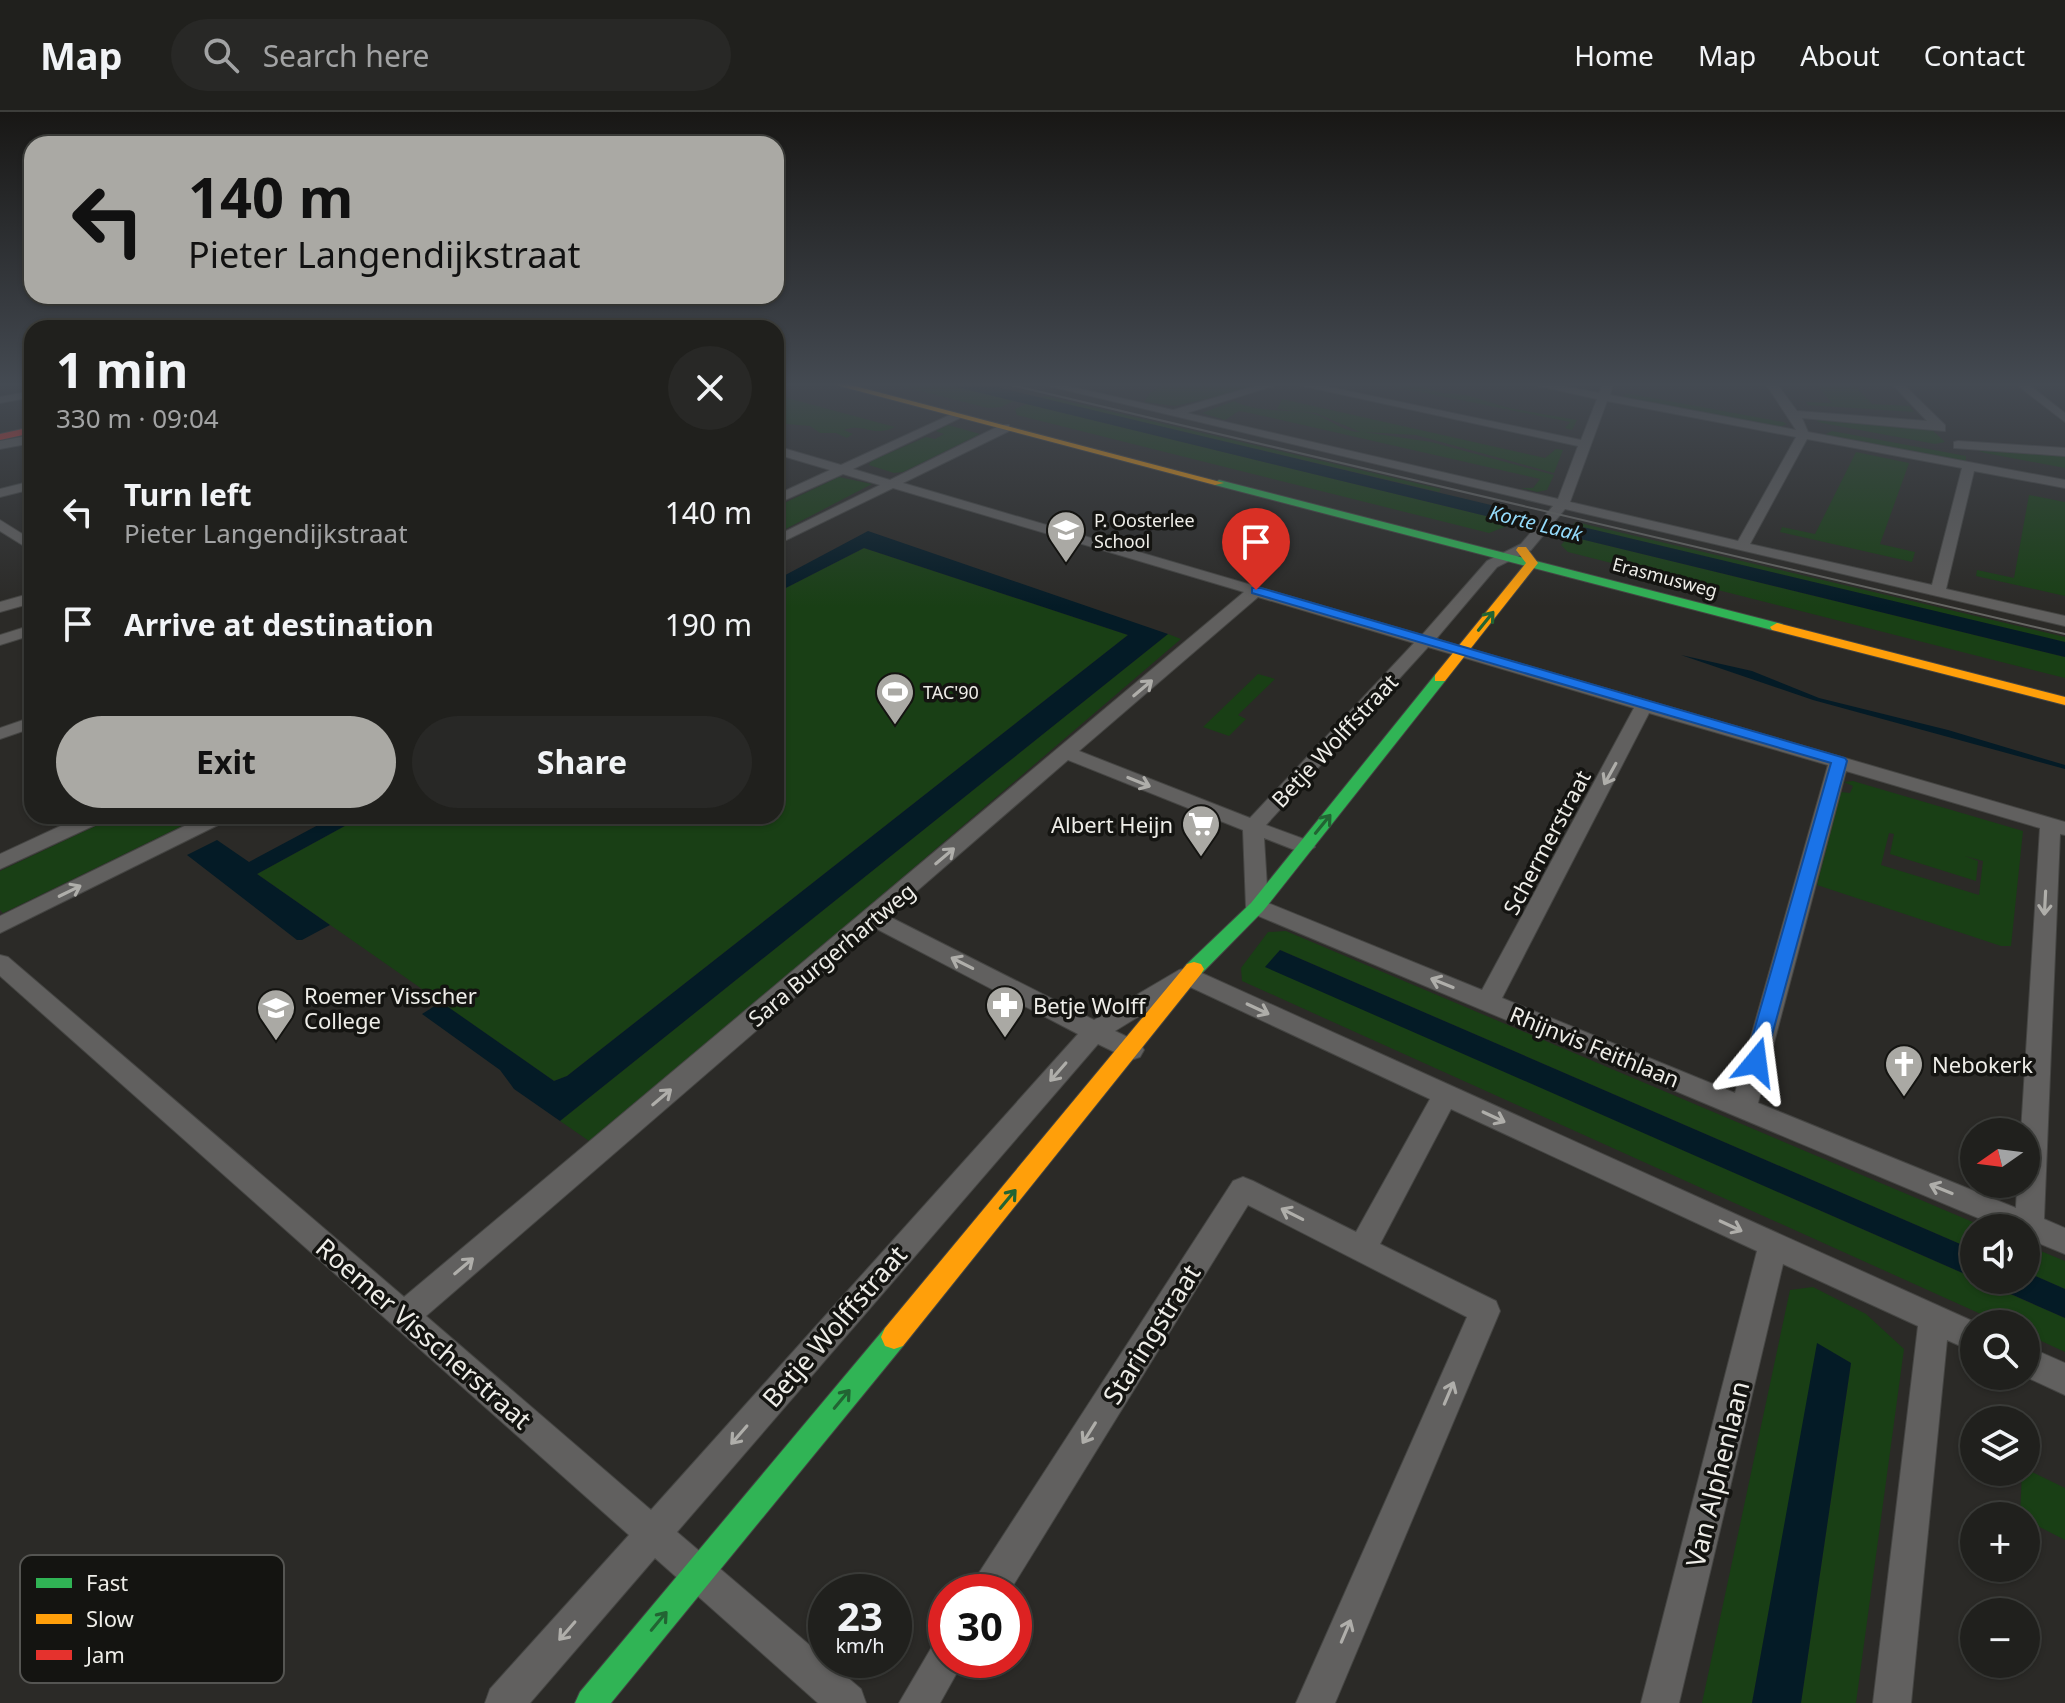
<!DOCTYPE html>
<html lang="en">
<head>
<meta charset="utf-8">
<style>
	:root { --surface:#20201d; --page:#282826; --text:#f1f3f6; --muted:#a2a3a4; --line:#3d3e3b; --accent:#aaa9a4 }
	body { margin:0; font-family:"Noto Sans",sans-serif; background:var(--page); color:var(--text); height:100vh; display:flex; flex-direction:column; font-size:30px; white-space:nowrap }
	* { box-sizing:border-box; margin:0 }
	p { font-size:26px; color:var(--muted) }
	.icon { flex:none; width:44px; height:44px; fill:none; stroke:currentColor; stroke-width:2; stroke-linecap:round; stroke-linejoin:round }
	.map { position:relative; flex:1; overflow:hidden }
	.drawer { position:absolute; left:24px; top:208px; width:760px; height:504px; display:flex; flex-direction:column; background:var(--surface); border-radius:24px; box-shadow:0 2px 6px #0004,0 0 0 2px var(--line) }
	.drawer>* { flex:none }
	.guide { position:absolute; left:24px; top:24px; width:760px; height:168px; border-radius:24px; box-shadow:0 2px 6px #0004,0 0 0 2px var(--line); background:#aaa9a4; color:#111; overflow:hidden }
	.needle { width:52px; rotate:256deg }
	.fabs { position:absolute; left:1960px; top:1006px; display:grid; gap:16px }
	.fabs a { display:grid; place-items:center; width:80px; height:80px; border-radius:50%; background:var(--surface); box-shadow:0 2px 6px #0004,0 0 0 2px var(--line); font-size:40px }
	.speed { position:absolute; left:808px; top:1462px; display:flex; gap:16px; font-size:40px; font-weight:700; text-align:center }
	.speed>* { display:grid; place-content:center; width:104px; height:104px; border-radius:50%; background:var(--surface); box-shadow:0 2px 6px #0004,0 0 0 2px var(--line); line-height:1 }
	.speed small { font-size:20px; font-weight:400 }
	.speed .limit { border:12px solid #d22; background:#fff; color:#111 }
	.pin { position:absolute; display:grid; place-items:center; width:68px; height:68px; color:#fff; margin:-82px -34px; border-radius:50% 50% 50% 0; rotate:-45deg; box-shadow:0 0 8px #0007 }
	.pin .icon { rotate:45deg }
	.me { position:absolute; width:88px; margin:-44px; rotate:16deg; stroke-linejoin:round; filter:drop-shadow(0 0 6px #0008) }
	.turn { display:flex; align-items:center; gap:28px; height:168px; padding:0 32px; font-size:36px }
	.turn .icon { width:104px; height:104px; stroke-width:2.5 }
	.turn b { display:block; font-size:56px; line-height:68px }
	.round { display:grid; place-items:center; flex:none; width:84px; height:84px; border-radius:42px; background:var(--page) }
	.head { display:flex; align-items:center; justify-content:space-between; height:136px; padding:0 32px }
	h1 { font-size:48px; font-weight:700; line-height:60px }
	.action { display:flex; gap:16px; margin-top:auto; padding:16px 32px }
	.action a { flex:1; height:92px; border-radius:48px; background:var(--accent); color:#111; font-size:32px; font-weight:700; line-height:92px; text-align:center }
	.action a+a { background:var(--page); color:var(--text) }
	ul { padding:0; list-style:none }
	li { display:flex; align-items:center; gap:24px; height:112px; padding:0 32px }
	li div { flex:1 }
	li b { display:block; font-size:30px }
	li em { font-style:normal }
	header { display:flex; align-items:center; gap:48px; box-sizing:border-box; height:112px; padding:0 40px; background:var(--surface); border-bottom:2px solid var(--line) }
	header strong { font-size:38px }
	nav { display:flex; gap:44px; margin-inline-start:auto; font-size:28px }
	.search { width:560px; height:72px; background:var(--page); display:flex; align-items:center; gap:20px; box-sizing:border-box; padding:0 28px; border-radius:44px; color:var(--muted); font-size:30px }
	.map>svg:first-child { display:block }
	.green { fill:#193f15; fill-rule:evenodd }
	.water { fill:#041b26 }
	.pier { fill:#2b2a27 }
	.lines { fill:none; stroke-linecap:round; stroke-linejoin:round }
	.street-casing { stroke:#454543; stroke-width:2 }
	.fast-casing { stroke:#454543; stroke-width:2 }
	.slow-casing { stroke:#454543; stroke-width:2 }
	.jam-casing { stroke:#454543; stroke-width:2 }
	.street { fill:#61605f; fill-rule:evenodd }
	.fast { fill:#30b455; fill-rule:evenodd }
	.slow { fill:#ff9f0a; fill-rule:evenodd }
	.jam { fill:#e5322d; fill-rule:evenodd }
	.tram { stroke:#666663; stroke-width:2 }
	.oneway { stroke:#226433 }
	.oneway2 { stroke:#afaeaa }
	.route { fill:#1a73e8; stroke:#114b97; stroke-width:2 }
	.labels { text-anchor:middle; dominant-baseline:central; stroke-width:7; stroke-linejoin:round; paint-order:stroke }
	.far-poi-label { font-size:18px; fill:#eeede8; stroke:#141411; text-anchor:start }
	.far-street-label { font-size:18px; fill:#eeede8; stroke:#141411 }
	.far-water-label { font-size:20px; font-style:italic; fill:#94dafa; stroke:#141411 }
	.street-label { font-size:22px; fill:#eeede8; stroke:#141411 }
	.poi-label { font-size:22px; fill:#eeede8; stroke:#141411; text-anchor:start }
	.near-street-label { font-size:26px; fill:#eeede8; stroke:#141411 }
	.key { fill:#141411; stroke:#555552; stroke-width:2 }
	.key-label { font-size:22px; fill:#eeede8 }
</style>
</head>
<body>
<header>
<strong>Map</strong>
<div class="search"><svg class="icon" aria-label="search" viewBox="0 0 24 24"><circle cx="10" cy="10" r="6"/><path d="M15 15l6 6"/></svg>Search here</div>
<nav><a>Home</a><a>Map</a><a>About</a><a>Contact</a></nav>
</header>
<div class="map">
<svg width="2065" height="1591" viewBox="0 0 2065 1591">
	<rect width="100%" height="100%" fill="#2b2a27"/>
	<path class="green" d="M893 272H944L1014 289 1001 295 988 296Z
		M1163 272H1271L1175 294 1144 290 1150 281Z
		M1381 272H1413L1442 281 1466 283 1509 296 1577 308 1572 318 1565 316 1570 310Z
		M1816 272H1853L1872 292 1909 294 1914 300 1808 293 1806 290 1832 291Z
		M1631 282 1783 310 1787 312 1778 316 1627 287 1623 283Z
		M776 283 895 315C872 326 864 310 844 318L853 322 847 326 836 321H820L810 314 787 312 776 304Z
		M1045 284 1441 377 1439 380 1528 401 1040 286Z
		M1282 287 1545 346 1556 337 1563 338 1554 361 1416 323 1364 320 1431 330 1554 363 1547 378 1537 380 1521 376H1533L1540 367 1250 301 1239 299 1225 308 1202 301 1234 289C1260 302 1287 296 1314 302 1331 307 1340 319 1360 320L1316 301 1277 297Z
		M1027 292 1515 411 1489 421 1017 303 1015 297Z
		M1819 307 1931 317 1945 330 1935 332 1822 311 1817 309Z
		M948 313 980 322 903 360 894 361 869 353 871 349 926 325 935 327 944 322 936 319Z
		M1832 319 1966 344V351L1824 323Z
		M1981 336 2065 343V356L1985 341 1979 339Z
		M1856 340 1909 351 1880 432 1915 440 1912 450 1780 420 1782 415 1815 422Z
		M839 365 872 372 776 422V395Z
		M2029 383 2065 390V484L1976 464 1977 458 2014 466Z
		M1576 410 2065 525V530L1573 413Z
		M1569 424 2065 545V566L1568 440 1561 433Z
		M864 436 1128 523 567 964 554 969 257 762 363 704H776V481Z
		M1168 522 1181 527 592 1031 560 1009Z
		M1258 562 1275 567 1238 603 1246 607 1229 624 1203 615Z
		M1853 669 2023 719 2011 834H2001L1817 773 1841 680 1850 681 1853 674 1844 670ZM1889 721 1894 722 1890 742 1976 769 1978 749 1965 744 1983 749 1979 783 1881 753Z
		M117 704H193L196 707 26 790 3 801 0 798V759Z
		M1286 819 1987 1116H1974V1138L1280 838 1266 855 2065 1206V1240L2026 1222V1212H2003L1242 869 1241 856 1268 820Z
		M2026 1133 2065 1149V1177L2026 1160Z
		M1813 1175 1866 1202 1904 1237 1856 1591H1801L1851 1251 1818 1232 1752 1591H1702L1790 1178Z
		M2026 1357 2065 1376V1428L2026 1408V1404H2020L2022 1360Z"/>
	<path class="water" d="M944 272H984L2065 530V545Z
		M868 419 1168 522 560 1009 514 977 500 958 422 902 441 890 554 969 567 964 1128 523 864 436 776 481V468Z
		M1681 543 1752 559 1819 586 1948 618 2065 653V657L1813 588Z
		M335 704H363L257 762 330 813 302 828H297L187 743 217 728 249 750Z
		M1280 838 1974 1138V1166L1265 855Z
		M2026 1160 2065 1177V1206L1979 1168H2026Z
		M1817 1231 1851 1251 1801 1591H1752Z"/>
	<path class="pier" d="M1525 400 1577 414 1566 428 1513 413Z"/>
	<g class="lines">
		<g class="street-casing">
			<path id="street" d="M1040 272H1059L1173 298 1262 272H1279L1187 301 1558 387 1578 334 1294 272H1315L1581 328 1597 287 1530 272H1553L1599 281 1603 272H1613L1610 283 1796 318 1766 272H1777L1797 299 1927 309 1892 272H1903L1945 313V319L1802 306 1808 320 2065 368V376L1974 359 1946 477 2065 504V514L1565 397 1531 438 1497 455 1436 527 2065 710V723L2060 722 2044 1107 2065 1116V1142L2026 1126V1116H2002L1249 800 1246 795 1243 718 1068 648 888 804 1094 908 1179 858 1187 856 1195 858 1979 1212H1974V1240L1947 1228 1911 1591H1873L1918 1214 1783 1152 1679 1591H1641L1757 1139 1451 997 1380 1132 1496 1189 1500 1199 1335 1591H1296L1467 1205 1248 1093 1009 1480H970L975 1467 1233 1069 1243 1065 1253 1069 1356 1120 1430 987 1188 874 1115 919 1140 931 1144 938 1140 945 1131 948 1098 932 677 1420 861 1577 866 1591H818L655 1446 530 1591H485L490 1577 629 1423 0 864V843L8 845 404 1185 1244 480 893 376 776 433V424L880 373 843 362 776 392V383L830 358 776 342V334L841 353 952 302H960V306L853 357 890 368 1001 313H1009V319L903 371 1422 523 1487 449 1521 432 1553 394ZM1607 289 1796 325 1738 429 1570 390ZM1807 327 1962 356 1932 473 1750 432ZM1258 485 1414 531 1250 706 1079 639ZM1428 535 1634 596 1482 878 1268 791 1264 726 1305 742 1315 735 1312 730 1266 713ZM1649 601 1828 653 1735 981 1502 886ZM1846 659 2040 716 2021 1020H2026V1072H2017L2016 1096 1758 991ZM875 816 1078 922 651 1398 426 1204Z
				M2016 272H2028L2065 301V310Z
				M32 279V285L0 291V285Z
				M32 323V331L0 337V329Z
				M1958 329 2065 336V344L1954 336V330Z
				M32 369V377L0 385V377Z
				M0 408 32 428V439L0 419Z
				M32 481V491L0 500V490Z
				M32 513V523L0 533V523Z
				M32 605V616L0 627V616Z
				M82 704H109L106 708 0 757V742Z
				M205 704H231L228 708 0 821V804Z
				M2026 1234 2065 1251V1283L2024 1264Z
				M946 1527V1548H964L940 1591H899L933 1533Z"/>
		</g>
		<g class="fast-casing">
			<path id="fast" d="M1219 368 1782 512 1784 515 1772 518 1215 373 1214 371Z
				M1440 562 1445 563V569L1263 799 1201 862H1187L1184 857 1187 852 1251 791 1435 563Z
				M894 1213 903 1216 907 1225 903 1234 611 1591H575L580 1580 885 1216Z"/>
		</g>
		<g class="slow-casing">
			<path id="slow" d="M832 272H847L1224 371 1215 373Z
				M1518 435H1526L1538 451 1445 569H1435V563L1526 451 1516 438Z
				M1777 511 2065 585V593L1772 518 1770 515Z
				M1194 850 1201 852 1204 857 1201 862 903 1234 894 1237 885 1234 881 1225 885 1216 1187 852Z"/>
		</g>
		<g class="jam-casing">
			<path id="jam" d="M32 315V321L0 328V322Z"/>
		</g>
		<use href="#street" class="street"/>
		<use href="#fast" class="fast"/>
		<use href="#slow" class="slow"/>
		<use href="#jam" class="jam"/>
		<path class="tram" d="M1007 272 2065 522"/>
	</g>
	<defs><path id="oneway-shaft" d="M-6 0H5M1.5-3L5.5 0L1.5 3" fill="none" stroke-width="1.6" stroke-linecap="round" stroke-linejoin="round" transform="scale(2)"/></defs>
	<g class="oneway">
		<use href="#oneway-shaft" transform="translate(1486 509) rotate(-51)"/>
		<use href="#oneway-shaft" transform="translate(1323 712) rotate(-51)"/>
		<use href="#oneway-shaft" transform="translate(1008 1087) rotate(-50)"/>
		<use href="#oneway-shaft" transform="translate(842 1287) rotate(-50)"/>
		<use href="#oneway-shaft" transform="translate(659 1509) rotate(-50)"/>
	</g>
	<g class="oneway2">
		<use href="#oneway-shaft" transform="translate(1143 576) rotate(-40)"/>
		<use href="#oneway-shaft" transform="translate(1610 662) rotate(119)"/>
		<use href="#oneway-shaft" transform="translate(1139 670) rotate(22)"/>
		<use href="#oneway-shaft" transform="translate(945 744) rotate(-40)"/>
		<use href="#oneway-shaft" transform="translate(70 779) rotate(-26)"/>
		<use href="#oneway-shaft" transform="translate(2045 791) rotate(93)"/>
		<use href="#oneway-shaft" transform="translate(962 851) rotate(-153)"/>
		<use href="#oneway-shaft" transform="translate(1442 871) rotate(-158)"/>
		<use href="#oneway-shaft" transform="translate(1258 897) rotate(25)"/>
		<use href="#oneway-shaft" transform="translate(1058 960) rotate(131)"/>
		<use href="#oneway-shaft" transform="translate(662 985) rotate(-40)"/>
		<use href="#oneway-shaft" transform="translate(1494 1005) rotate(25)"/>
		<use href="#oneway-shaft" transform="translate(1941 1077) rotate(-158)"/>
		<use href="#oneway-shaft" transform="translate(1292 1102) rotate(-153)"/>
		<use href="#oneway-shaft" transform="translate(1731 1114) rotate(25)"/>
		<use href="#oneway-shaft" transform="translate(464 1154) rotate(-40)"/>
		<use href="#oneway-shaft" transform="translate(1449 1281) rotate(-67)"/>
		<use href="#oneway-shaft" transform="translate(1089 1321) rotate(122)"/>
		<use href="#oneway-shaft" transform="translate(739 1323) rotate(131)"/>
		<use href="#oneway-shaft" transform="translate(567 1519) rotate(131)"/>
		<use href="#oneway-shaft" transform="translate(1346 1519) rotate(-67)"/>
	</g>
	<linearGradient id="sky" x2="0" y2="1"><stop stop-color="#181715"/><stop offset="0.55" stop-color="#444a52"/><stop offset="1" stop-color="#444a52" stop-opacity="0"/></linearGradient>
	<rect width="2065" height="495" fill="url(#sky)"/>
	<path class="route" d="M1252 476H1261L1845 646 1847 649 1763 956H1748L1745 950 1831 651 1252 481Z"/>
	<defs>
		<g id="school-pin" transform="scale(2)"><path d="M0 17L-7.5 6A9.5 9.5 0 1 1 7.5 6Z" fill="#aaa9a4" stroke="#141411"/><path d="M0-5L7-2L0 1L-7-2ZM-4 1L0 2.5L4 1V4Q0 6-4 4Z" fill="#fff"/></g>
		<g id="stadium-pin" transform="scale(2)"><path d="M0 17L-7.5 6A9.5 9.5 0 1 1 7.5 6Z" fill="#aaa9a4" stroke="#141411"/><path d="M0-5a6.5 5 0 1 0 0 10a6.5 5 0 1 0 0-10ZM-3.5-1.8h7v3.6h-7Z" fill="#fff"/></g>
		<g id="supermarket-pin" transform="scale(2)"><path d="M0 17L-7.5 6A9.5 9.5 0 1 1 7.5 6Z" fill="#aaa9a4" stroke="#141411"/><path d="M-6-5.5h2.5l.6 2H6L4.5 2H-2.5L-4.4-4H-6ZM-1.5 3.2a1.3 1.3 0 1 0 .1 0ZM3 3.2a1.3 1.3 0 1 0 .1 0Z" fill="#fff"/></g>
		<g id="pharmacy-pin" transform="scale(2)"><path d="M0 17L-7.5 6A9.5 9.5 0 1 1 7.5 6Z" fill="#aaa9a4" stroke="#141411"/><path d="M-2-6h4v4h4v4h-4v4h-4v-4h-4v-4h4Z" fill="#fff"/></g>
		<g id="church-pin" transform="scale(2)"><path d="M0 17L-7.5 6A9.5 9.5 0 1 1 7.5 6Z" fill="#aaa9a4" stroke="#141411"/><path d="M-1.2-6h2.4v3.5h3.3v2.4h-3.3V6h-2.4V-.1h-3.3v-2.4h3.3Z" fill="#fff"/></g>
	</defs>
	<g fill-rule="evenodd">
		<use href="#school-pin" x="1066" y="418"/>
		<use href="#stadium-pin" x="895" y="580"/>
		<use href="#supermarket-pin" x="1201" y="712"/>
		<use href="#pharmacy-pin" x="1005" y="893"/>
		<use href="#school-pin" x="276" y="896"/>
		<use href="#church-pin" x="1904" y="952"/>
	</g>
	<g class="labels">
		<g class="far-poi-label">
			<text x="1094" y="408">P. Oosterlee<tspan x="1094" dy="21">School</tspan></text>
			<text x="923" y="580">TAC'90</text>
		</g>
		<g class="far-street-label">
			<text transform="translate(1665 465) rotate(15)">Erasmusweg</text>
		</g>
		<g class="far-water-label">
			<text transform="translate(1536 411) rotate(14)">Korte Laak</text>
		</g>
		<g class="street-label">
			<text transform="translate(1334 628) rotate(-47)">Betje Wolffstraat</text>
			<text transform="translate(1546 730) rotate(-62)">Schermerstraat</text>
			<text transform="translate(831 842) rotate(-40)">Sara Burgerhartweg</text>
			<text transform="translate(1595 934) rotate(22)">Rhijnvis Feithlaan</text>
		</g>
		<g class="poi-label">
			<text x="1173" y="712" text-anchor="end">Albert Heijn</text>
			<text x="304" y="883">Roemer Visscher<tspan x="304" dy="25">College</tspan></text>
			<text x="1033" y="893">Betje Wolff</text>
			<text x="1932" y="952">Nebokerk</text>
		</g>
		<g class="near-street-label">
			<text transform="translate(834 1214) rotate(-49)">Betje Wolffstraat</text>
			<text transform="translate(424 1221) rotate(41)">Roemer Visscherstraat</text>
			<text transform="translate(1151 1222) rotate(-58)">Staringstraat</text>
			<text transform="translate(1717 1362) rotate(-76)">Van Alphenlaan</text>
		</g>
	</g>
	<rect x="20" y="1443" width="264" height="128" rx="12" class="key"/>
	<rect x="36" y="1466" width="36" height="10" fill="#30b455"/>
	<rect x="36" y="1502" width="36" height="10" fill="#ff9f0a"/>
	<rect x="36" y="1538" width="36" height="10" fill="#e5322d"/>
	<g class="key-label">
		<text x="86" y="1479">Fast</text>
		<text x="86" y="1515">Slow</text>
		<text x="86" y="1551">Jam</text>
	</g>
</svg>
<div class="fabs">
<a><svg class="needle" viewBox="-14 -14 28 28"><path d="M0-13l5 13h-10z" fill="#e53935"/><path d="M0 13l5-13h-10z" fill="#a2a3a4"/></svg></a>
<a><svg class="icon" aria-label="sound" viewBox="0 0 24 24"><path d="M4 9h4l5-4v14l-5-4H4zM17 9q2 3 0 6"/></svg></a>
<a><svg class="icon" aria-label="search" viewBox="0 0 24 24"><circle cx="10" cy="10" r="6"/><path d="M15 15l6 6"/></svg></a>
<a><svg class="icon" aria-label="layers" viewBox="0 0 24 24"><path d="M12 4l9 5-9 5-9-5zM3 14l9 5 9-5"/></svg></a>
<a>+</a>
<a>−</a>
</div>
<div class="speed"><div>23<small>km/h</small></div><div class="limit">30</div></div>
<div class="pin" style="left:1256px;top:478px;background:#d93025"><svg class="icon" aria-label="arrive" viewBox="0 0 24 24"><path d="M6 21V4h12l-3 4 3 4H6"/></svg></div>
<svg class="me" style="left:1756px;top:950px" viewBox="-20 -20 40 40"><path d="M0-17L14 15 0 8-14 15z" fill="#1a73e8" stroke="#fff" stroke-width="4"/></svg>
<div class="guide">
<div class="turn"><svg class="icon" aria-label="left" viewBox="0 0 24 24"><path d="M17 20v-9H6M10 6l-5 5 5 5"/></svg><div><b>140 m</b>Pieter Langendijkstraat</div></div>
</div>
<section class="drawer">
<div class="head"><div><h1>1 min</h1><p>330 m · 09:04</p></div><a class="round"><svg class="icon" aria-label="close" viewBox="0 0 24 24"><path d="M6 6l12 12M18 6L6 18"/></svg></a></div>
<ul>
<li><svg class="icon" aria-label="left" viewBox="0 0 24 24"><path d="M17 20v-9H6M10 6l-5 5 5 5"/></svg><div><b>Turn left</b><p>Pieter Langendijkstraat</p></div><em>140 m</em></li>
<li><svg class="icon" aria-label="arrive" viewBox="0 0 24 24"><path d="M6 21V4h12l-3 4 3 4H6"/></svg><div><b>Arrive at destination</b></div><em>190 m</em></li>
</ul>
<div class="action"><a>Exit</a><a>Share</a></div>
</section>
</div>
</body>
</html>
